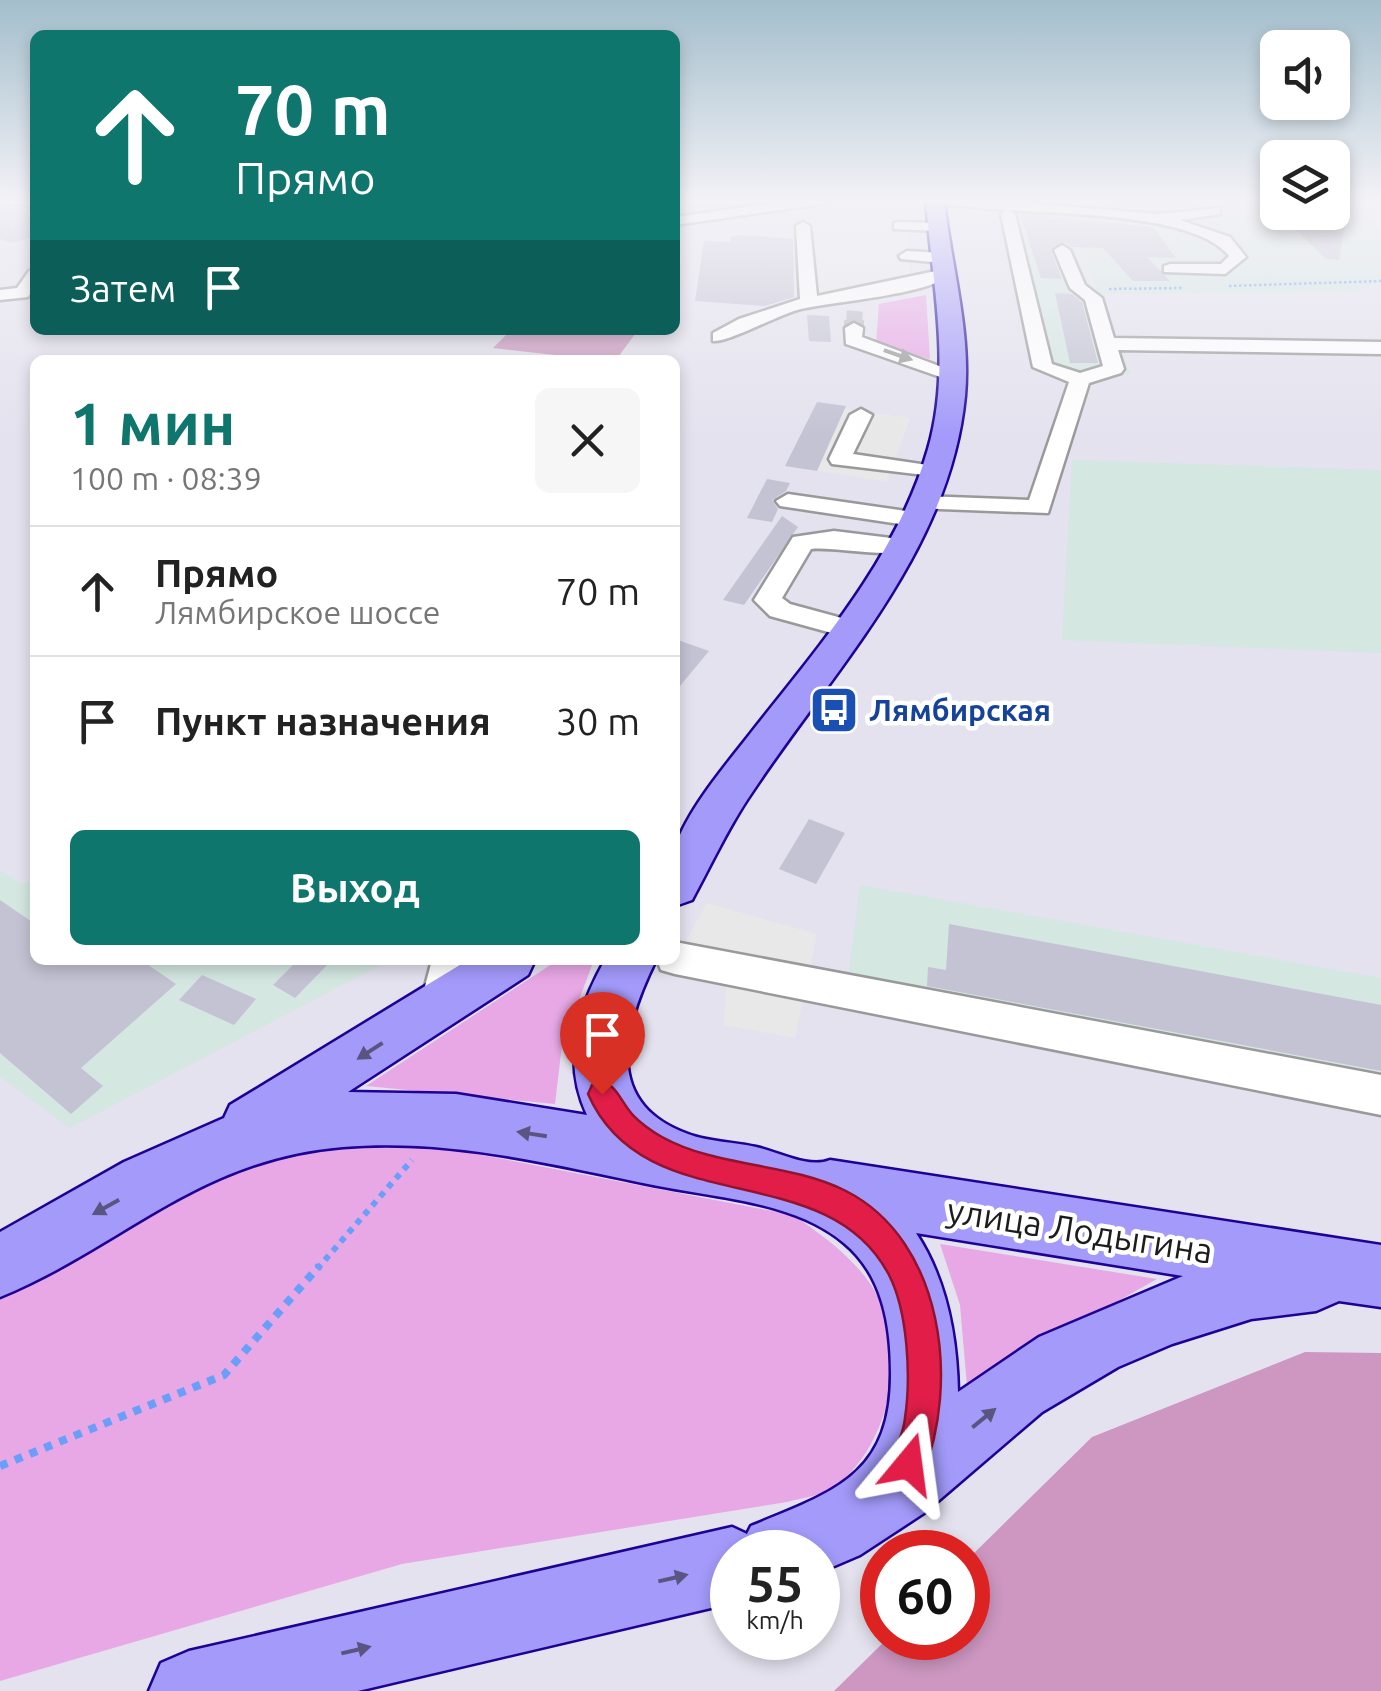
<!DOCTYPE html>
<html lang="ru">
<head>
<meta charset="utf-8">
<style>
	:root { --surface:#fff; --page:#f6f6f6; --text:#222; --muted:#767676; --line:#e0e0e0; --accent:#0f766e }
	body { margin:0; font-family:Ubuntu,sans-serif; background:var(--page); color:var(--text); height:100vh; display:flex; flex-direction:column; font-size:38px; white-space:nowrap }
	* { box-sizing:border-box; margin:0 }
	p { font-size:32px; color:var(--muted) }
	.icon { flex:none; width:55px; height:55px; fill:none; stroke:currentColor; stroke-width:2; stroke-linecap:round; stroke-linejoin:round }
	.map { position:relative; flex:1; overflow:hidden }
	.side { position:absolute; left:30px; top:355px; width:650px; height:610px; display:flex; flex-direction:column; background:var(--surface); border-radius:15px; box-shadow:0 5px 15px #0003 }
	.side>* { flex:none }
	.hud { position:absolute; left:30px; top:30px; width:650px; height:305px; border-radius:15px; box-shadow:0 5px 15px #0003; background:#0f766e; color:#fff; overflow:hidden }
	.buttons { position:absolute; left:1260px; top:30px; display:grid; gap:20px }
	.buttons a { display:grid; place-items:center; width:90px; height:90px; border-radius:15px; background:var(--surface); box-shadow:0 5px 15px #0003; font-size:50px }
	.speed { position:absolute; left:710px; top:1530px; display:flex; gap:20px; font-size:50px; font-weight:700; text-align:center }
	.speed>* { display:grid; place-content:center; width:130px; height:130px; border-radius:50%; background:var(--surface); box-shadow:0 5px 15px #0003; line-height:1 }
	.speed small { font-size:25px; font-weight:400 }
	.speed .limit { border:15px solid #d22; background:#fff; color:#111 }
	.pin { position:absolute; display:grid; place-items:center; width:85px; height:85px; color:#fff; margin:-102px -42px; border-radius:50% 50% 50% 0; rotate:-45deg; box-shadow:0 0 10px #0007 }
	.pin .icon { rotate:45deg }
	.me { position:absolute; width:110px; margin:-55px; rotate:16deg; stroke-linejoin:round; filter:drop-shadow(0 0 8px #0008) }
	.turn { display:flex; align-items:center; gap:35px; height:210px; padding:0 40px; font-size:45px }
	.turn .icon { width:130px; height:130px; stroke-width:2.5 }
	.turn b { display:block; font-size:70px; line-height:85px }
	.then { display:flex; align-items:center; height:95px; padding:0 40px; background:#0003; gap:20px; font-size:38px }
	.round { display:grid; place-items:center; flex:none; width:105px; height:105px; border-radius:15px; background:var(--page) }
	.summary { display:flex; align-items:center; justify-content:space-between; height:170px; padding:0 40px }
	h1 { font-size:60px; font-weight:700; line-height:75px; color:var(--accent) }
	.button { display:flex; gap:20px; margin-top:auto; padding:20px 40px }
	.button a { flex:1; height:115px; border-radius:15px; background:var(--accent); color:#fff; font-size:40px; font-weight:700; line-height:115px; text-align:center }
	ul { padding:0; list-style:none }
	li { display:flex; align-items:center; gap:30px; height:130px; padding:0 40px; border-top:2px solid var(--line) }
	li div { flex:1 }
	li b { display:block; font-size:38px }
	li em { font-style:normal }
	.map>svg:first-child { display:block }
	.residential { fill:#d9dadb }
	.industrial { fill:#d4e7e1 }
	.grass { fill:#e8a8e6 }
	.forest { fill:#cd97c1 }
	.parking { fill:#e8e8e8 }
	.building { fill:#c3c3d4 }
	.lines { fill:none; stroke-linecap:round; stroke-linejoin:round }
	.minor-tunnel-far1 { stroke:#bcbac4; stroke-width:16; stroke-dasharray:16 8; stroke-linecap:butt }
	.minor-tunnel { stroke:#bcbac4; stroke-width:20; stroke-dasharray:20 10; stroke-linecap:butt }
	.minor-casing { stroke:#999; stroke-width:5 }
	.major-casing { stroke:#1d0293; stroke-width:5 }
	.path-far2 { stroke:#699ff8; stroke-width:2.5; stroke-dasharray:2.5 2.5; stroke-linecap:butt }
	.path-far1 { stroke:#699ff8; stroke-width:6; stroke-dasharray:6 6; stroke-linecap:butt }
	.path { stroke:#699ff8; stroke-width:8; stroke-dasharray:8 8; stroke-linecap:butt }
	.minor { fill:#fff; fill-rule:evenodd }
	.major { fill:#a39afa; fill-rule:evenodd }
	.oneway { fill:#999 }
	.oneway2 { fill:#595580 }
	.route { fill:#e11d48; stroke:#92132f; stroke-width:2.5 }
	.labels { text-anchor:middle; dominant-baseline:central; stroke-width:9; stroke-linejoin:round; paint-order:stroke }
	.transit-label { font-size:30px; font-weight:bold; fill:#164399; stroke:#fff; text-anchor:start }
	.near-street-label { font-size:35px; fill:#1c1c1c; stroke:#fff }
</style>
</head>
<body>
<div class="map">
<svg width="1381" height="1691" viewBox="0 0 1381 1691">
	<rect width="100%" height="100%" fill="#e4e2ee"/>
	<path class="residential" d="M675 200H799L675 217Z"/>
	<path class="industrial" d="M1277 200 1278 212H1332L1333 200H1345L1381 228V281L1359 292 1099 294 1057 201Z
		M996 208 1056 210 1132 374 1044 369Z
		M1072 460 1381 470V653L1062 640Z
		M0 870 21 884 35 881V960H390L70 1128 0 1077Z
		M860 885 1381 978V1108L845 1000Z"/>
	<path class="grass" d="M926 295 930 359 876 343 879 304Z
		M558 960H594L562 1045 555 1104 366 1086Z
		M360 1141 420 1143 793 1215C825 1237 863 1264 880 1301 908 1362 887 1443 838 1485 826 1495 802 1498 787 1502L402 1564 0 1681V1297L245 1161Z
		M940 1244 1157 1279 967 1386 960 1305Z"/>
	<path class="forest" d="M511 330H638L616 360H599L493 348Z
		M1305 1352 1381 1353V1691H834L888 1638H968V1559L1092 1437Z"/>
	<path class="parking" d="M905 218 911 281 813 298 807 221Z
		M823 406 910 418 887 482 793 467Z
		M707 903 817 934 795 1038 724 1025 726 984 675 960Z"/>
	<path class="building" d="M0 205 35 213V236L12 243 0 239Z
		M1278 212H1331L1345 225 1339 260 1326 259Z
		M1020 214 1153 227 1176 258 1147 257 1170 281H1133L1103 248 1073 247 1064 242 1050 249 1062 279 1041 278Z
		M741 235 793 239 794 297 765 306 695 301 704 241 730 242V237Z
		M1055 293 1072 294 1082 302 1098 363H1070Z
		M807 315 829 316 831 342 809 341Z
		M817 402 846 406 817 471 785 466Z
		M767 479 790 483 786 491 772 500 778 509 772 522 747 518Z
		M782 516 798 527 744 605 723 600Z
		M675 639 709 651 675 692Z
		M809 819 845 833 816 884 779 869Z
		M0 900 35 924V960H141L176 984 81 1068 103 1086 71 1114 0 1053Z
		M949 924 1381 1005V1071L927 986 928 967 946 970Z
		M298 960H332L295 998 273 985Z
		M202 975 256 999 234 1025 179 1000Z"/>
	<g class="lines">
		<path class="minor-tunnel-far1" d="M854 323 855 311"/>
		<path class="minor-tunnel" d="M854 328V320"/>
		<g class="minor-casing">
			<path id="minor" d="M8 200H35V207L10 203Z
				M795 200H829L822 204 675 225V217Z
				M934 200H987L1158 214 1220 208V214L1180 220 1230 237 1246 257 1225 274 1164 272V266L1170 264H1221L1229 256C1197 214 1063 214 1009 210L1015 214 1052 364 1080 373 1103 366 1085 300 1070 288 1054 250 1062 245 1070 250 1085 285 1102 298 1114 338 1381 342V354L1118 350 1124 369 1121 373 1089 383 1048 513 914 508 910 503 922 496 1029 500 1069 382 1033 367 1001 214 1007 210 941 204Z
				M803 222 810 226 817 296 945 269 953 274C926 295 838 301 801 309 779 314 728 343 713 341V333L739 319 800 299 796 226Z
				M899 222 937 223 944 227 937 231 894 229V223Z
				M907 251 943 253 951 258 943 263 901 259 899 256Z
				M35 269V286L28 297 0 300V290L17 288 29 271Z
				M854 323 863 328 862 337 963 375 960 379H946L846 344 845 328Z
				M861 409 872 415 853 454 941 467 944 472 941 477 832 464 829 459 850 415Z
				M788 494 913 512 925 519 913 526 780 506 776 501Z
				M834 531 899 539 912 547C898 561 835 546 811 549L782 598 790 604 860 623 864 629 860 635 850 638 770 616 754 600 793 537Z
				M675 942 1381 1075V1115L675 974 661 970 657 960H675Z
				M432 960H470L454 1017 440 1023 426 1017 420 1005Z"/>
		</g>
		<g class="major-casing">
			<path id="major" d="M926 200H944C951 265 971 331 965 396 950 554 829 674 747 800 726 832 710 867 692 900L675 906C675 888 670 861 676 845 690 805 731 759 757 725 823 642 898 554 928 449 952 366 932 284 926 200Z
				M468 960H535L528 975 348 1092 456 1094 587 1115C562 1061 577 1010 605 960H656C624 1025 601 1103 688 1134 709 1142 735 1142 756 1147 779 1152 809 1169 830 1160L1381 1245V1307L1339 1301 1316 1311 1251 1319 1172 1344 1118 1367 1042 1412 924 1513 860 1555 818 1573V1552H732V1603L358 1691H149L161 1663 189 1651 732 1527 747 1534 751 1526C833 1492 891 1476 891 1374 891 1326 883 1275 844 1243 796 1202 718 1198 658 1186 553 1165 451 1138 343 1147 197 1159 124 1246 0 1297V1232L124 1162 224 1118 230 1105ZM916 1233 1183 1276 1039 1337 958 1392C957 1337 947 1280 916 1233Z"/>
		</g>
		<path class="path-far2" d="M1229 286 1381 281
			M1109 289 1183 288"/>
		<path class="path-far1" d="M317 1269 412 1160"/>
		<path class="path" d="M0 1466 224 1375 319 1266"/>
		<use href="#minor" class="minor"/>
		<use href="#major" class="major"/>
	</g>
	<defs><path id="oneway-solid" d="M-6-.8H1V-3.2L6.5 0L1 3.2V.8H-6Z" transform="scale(2.5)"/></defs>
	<use class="oneway" href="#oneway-solid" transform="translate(898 355) rotate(19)"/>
	<g class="oneway2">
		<use href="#oneway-solid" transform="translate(370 1051) rotate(147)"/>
		<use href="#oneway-solid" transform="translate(532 1134) rotate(-171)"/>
		<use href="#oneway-solid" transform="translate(106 1207) rotate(151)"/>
		<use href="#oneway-solid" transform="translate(984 1418) rotate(-39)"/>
		<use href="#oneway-solid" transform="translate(673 1578) rotate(-13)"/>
		<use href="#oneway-solid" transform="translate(356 1650) rotate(-13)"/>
	</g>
	<linearGradient id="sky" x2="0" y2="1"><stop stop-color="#a3becc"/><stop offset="0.46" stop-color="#f3f2f7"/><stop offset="1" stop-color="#f3f2f7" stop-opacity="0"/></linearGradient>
	<rect width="1381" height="436" fill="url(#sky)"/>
	<path class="route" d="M602 1081C618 1087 621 1102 632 1114 639 1122 653 1132 662 1137 718 1168 788 1162 846 1191 944 1241 960 1384 922 1476L909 1481 897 1476C888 1455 903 1440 905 1418 911 1377 908 1312 889 1275 826 1154 645 1224 588 1094L592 1085Z"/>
	<defs>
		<g id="bus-square" transform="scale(2.5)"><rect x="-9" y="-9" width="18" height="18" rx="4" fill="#1a4fb4" stroke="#fff"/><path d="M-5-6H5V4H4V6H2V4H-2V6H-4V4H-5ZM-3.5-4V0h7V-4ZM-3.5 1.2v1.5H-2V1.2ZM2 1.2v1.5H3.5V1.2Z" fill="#fff"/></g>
	</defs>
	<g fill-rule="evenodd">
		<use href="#bus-square" x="834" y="710"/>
	</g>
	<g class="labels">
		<g class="transit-label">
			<text x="869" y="710">Лямбирская</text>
		</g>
		<g class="near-street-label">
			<text transform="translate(1080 1230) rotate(9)">улица Лодыгина</text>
		</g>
	</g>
</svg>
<div class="buttons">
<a><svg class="icon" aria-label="sound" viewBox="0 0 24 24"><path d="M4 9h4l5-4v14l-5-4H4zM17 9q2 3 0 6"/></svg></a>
<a><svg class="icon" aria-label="layers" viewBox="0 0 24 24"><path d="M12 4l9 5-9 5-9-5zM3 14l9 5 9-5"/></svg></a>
</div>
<div class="speed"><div>55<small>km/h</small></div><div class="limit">60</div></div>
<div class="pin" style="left:602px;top:1094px;background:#d93025"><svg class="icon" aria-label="arrive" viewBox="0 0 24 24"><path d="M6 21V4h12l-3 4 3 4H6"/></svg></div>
<svg class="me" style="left:909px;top:1464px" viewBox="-20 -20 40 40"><path d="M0-17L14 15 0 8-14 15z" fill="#e11d48" stroke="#fff" stroke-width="4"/></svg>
<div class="hud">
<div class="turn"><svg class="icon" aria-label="ahead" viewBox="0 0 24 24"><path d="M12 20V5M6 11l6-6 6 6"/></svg><div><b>70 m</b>Прямо</div></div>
<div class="then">Затем<svg class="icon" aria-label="arrive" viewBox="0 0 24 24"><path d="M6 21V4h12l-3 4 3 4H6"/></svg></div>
</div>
<section class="side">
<div class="summary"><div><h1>1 мин</h1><p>100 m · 08:39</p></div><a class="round"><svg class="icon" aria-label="close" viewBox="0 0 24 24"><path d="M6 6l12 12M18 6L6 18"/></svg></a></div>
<ul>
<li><svg class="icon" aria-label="ahead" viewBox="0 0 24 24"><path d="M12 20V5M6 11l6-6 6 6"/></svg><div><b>Прямо</b><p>Лямбирское шоссе</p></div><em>70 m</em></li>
<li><svg class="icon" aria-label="arrive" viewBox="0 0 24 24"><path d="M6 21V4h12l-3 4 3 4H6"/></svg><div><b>Пункт назначения</b></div><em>30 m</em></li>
</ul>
<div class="button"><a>Выход</a></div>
</section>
</div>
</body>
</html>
